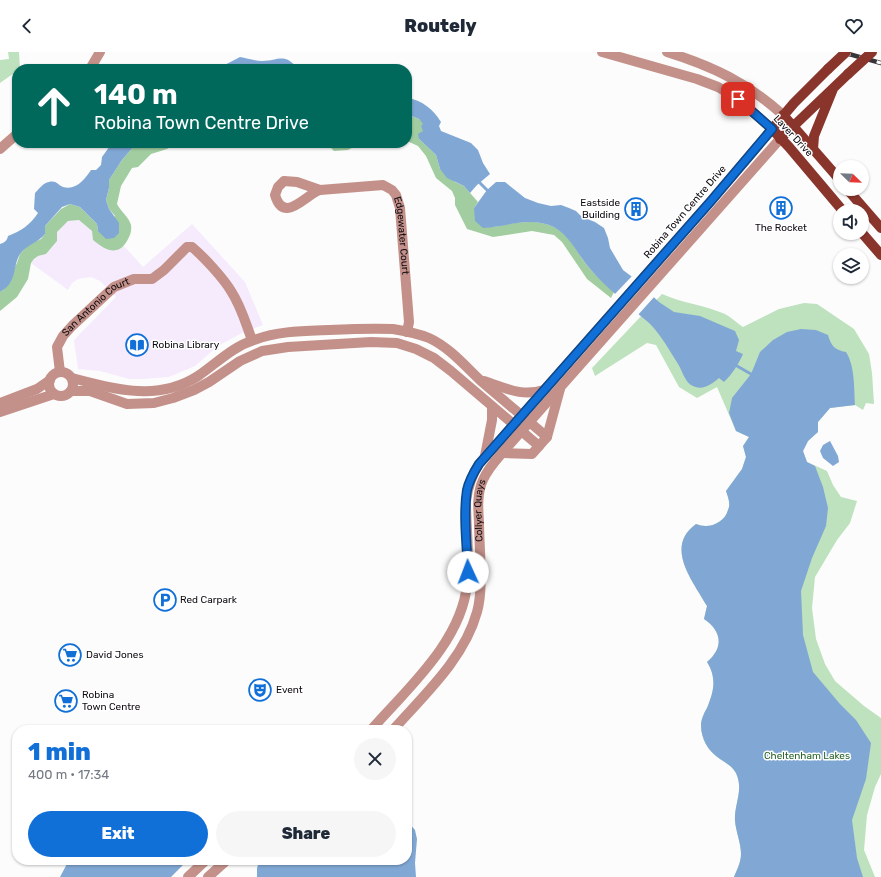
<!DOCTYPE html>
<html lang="en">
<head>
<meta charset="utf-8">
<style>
	:root { --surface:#fff; --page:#f6f6f7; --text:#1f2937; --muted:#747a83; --accent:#116fd8 }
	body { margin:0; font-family:Rubik,sans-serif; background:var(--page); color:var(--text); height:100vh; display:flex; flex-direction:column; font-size:15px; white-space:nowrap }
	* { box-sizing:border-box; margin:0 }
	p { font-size:13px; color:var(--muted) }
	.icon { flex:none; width:22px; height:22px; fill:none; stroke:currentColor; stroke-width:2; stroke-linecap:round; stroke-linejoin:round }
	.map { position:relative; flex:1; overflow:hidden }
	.side { position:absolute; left:12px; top:673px; width:400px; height:140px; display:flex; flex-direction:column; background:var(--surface); border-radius:16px; box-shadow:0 1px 3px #0004 }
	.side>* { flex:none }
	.banner { position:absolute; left:12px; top:12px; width:400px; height:84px; border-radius:16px; box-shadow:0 1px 3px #0004; background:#00695c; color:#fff; overflow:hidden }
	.needle { width:26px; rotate:113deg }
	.controls { position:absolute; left:833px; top:108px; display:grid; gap:8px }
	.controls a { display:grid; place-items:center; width:36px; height:36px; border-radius:50%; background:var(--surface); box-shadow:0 1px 3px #0004; font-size:20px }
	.pin { position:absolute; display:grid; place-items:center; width:34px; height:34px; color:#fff; margin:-17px; border-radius:8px; box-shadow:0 2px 6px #0006 }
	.me { position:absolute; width:44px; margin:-22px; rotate:358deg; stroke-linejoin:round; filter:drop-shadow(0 0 3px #0008) }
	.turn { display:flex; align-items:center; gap:14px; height:84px; padding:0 16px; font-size:18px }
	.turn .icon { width:52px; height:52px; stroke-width:2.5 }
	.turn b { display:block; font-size:28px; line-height:34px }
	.round { display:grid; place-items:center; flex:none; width:42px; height:42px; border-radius:21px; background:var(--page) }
	.headline { display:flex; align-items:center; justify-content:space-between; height:68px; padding:0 16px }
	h1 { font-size:24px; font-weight:800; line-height:30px; color:var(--accent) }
	.action { display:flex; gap:8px; margin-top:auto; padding:8px 16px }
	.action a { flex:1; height:46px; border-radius:24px; background:var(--accent); color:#fff; font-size:16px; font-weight:800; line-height:46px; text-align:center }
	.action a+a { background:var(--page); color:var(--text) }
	header { display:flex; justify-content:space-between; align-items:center; height:52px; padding:0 16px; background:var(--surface); font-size:18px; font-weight:800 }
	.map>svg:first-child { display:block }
	.built { fill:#f5ebfd }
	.green { fill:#bee1be }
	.forest { fill:#a1cda1 }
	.water { fill:#81a8d4 }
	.pier { fill:#fcfcfc }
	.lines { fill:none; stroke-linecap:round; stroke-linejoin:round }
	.stream { stroke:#81a8d4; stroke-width:3 }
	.minor { stroke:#c39189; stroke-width:10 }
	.major { stroke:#89352c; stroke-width:10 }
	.rail-casing { stroke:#37343a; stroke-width:4.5 }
	.rail { stroke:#fff; stroke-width:3; stroke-dasharray:9; stroke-linecap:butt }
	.major-bridge { stroke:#89352c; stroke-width:10 }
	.route-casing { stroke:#0b488c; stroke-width:10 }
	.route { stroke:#116fd8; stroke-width:7 }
	.labels { text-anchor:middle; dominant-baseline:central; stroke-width:3; stroke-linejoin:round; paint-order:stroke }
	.street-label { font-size:10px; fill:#0e0a11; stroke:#fff }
	.poi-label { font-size:10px; fill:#0e0a11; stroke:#fff; text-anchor:start }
	.park-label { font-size:10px; fill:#25622a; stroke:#fff }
</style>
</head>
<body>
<header><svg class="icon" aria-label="back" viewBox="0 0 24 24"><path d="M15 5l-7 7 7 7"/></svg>Routely<svg class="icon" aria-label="heart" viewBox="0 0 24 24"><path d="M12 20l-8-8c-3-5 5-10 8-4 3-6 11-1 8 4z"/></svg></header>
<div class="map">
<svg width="881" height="825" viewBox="0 0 881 825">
	<rect width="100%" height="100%" fill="#fcfcfc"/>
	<path class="built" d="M79 168 92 179 93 188 116 199 124 194 143 215 192 172 245 230 263 273 240 282 218 294 195 314 169 325 143 327H129L100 319 78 317 74 288 116 245 100 229 91 225 78 227 72 231 68 238 31 211 38 204 46 202 57 189V180L68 169Z"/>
	<path class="green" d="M8 0H19L20 17H17V19L0 31V8L9 7Z
		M662 242C682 251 704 253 725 262 731 265 737 271 743 275L779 257 804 251 817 252 854 277 869 302 872 321 874 352 866 351 863 358 855 353 830 356 818 370V380L808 389 803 399 807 410 827 419 833 433 841 445 857 449 850 471 837 488 815 525 812 556 816 587 825 612 835 629 864 654 881 666V722L875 735 867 763 864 798 875 825H734C737 817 741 810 741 802 741 791 736 780 735 769 734 752 744 738 736 721 732 714 726 711 720 707 708 699 701 687 701 673 701 668 704 661 707 656 714 639 717 626 707 610 724 596 722 579 704 567L707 554C693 529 664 495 696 472 708 477 724 472 728 458 731 452 728 445 726 439L742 417 746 405 743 394 749 385 736 379 717 335 697 346 679 335 656 293 647 291 595 324 592 316Z"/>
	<path class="forest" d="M407 62 419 67 424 72 423 79 419 87 436 103 440 117 455 130 464 134 478 150 474 156 494 175C516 170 543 165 562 180 573 189 578 202 586 212 594 222 605 232 614 240L611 246 587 227 562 190 554 183 532 179 493 185 467 177 455 153V146L452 139 436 126 426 104 418 94 407 89Z
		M140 91H176L167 97 151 102 138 115 132 116 121 134 117 152C121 160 129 165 131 173 132 179 130 184 127 189 118 205 105 198 93 188L92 179 79 168 68 169 57 180V189L46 202 38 204 34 207 31 211 28 227 17 245 0 259V240L3 238 17 211 20 202 28 193 41 187 45 182V174L61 157 70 152 80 155 97 172 98 179 115 164 109 157 106 148 109 136V128L122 108 134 94Z
		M326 91H339L341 93 348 91H361L348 98 334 99Z"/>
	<path class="water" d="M240 5C247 6 255 9 262 9 279 9 284 0 298 17H217Z
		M407 46C422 48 433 57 441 70L439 74 441 79 471 91 478 98 483 111 490 122 477 133 470 141 464 134 447 126 440 117 436 103 419 87 418 82 423 79 421 74 423 72 419 67 407 62Z
		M112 91H140L134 94 122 108 109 128V136L106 148 109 157 119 171V181L114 186 106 187 98 179 97 172 80 155 70 152 62 155 45 174V182C38 191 27 192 20 202 12 215 18 230 0 240V192C4 191 7 189 8 184 21 179 30 173 38 161L34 157 35 141C39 137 43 131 49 130 56 128 58 133 63 135 76 139 85 127 91 118H96L101 113 102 105Z
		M496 130H505L525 146 538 151 551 154 561 153 569 156 576 159 582 165 595 170 604 176 608 186 610 196 623 218 631 224 659 250 674 260 700 264 735 279 739 288 736 299 743 302C738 313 733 321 724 330L719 326C712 332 703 339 693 334 685 331 682 318 678 312 670 299 662 285 652 274 648 269 641 265 636 260 619 245 600 230 586 212 575 198 567 179 549 173 526 165 506 175 483 176L475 169 474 156 487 138Z
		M801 277 816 278 828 283C831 294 835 298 846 300 855 314 854 336 855 353L830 356 818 370V380L808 389 803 399 807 410 815 414 823 435 828 456 826 474 812 506 801 539 803 583 813 620 840 652 856 668 871 691 866 727 852 768 857 806 863 825H734C737 818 741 810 741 802 741 791 736 780 735 769 734 752 744 738 736 721 732 714 726 711 720 707 708 699 701 687 701 673 701 668 704 661 707 656 714 639 717 626 707 610 724 596 722 579 704 567L707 554C693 529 664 495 696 472 708 477 724 472 728 458 731 452 728 445 726 439L742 417 746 405 743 394 749 385 736 379 729 361 732 346 751 322 760 300 773 288 787 280Z
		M830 389 838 404 839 410 833 414 823 406 820 399 823 393Z
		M407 769 415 778 417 787 415 811 416 825H257V816L260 808H407Z
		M69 808H188L171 825H60Z"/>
	<path class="pier" d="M633 223 655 244 637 264 614 243Z"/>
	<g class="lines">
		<path class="stream" d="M480 131 487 138
			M737 314 751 322
			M243 810 259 811"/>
		<g class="minor">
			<path d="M667 0C712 14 748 31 783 63"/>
			<path d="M90 17 100 0"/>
			<path d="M0 97 17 82"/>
			<path d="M284 129 297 130 320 138C306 142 284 173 275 143L278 135Z"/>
			<path id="s1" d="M320 138 383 133 392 138 396 143 400 156 409 270 407 280"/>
			<circle cx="61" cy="332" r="12"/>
			<path id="s2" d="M60 320 57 295 63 284 72 274 114 235 134 227H152L164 218 187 195H192C204 205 224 227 231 239 241 254 246 272 252 288"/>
			<path d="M72 326C114 337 158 350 198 324 217 311 232 295 254 288 278 279 303 279 329 278 350 277 371 276 393 277 405 279 417 281 429 286 449 295 465 314 481 329 503 348 525 366 547 385"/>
			<path d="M484 329C506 336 521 345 544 338"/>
			<path d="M71 339H90L127 352 154 351 173 346 194 338 209 330 240 309 262 299 288 295 371 290 397 291 416 297 434 306 451 319 539 394"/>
			<path d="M0 351 37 337 50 328"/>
			<path d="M0 360 54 342"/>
			<path d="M502 401 532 402 547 385 560 337"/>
			<path d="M485 404 492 368V355"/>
			<path d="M371 678C407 637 462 589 467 532 470 505 466 477 466 449 468 435 471 424 479 412L711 149 772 77 738 47 718 35 697 27 602 0"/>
			<path id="s3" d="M393 678C424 643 464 607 477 560 484 536 479 496 479 470 478 456 477 441 483 428 487 418 495 409 502 401L780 87"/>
			<path d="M188 825 206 808"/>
			<path d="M208 825 227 808"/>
		</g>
		<path class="major" d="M828 17 794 51 772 77 789 95 843 159
			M783 63 793 74 840 128
			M780 87 848 22
			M813 97 814 84 833 37
			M847 137 881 176
			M862 181 881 203"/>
		<g class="rail-casing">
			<path id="rail" d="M842 0 881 11"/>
		</g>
		<use href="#rail" class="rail"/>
		<path class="major-bridge" d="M828 17 846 0
			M848 22 872 0"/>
	</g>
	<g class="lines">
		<g class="route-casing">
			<path id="route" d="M468 520C467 494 463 463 467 438 469 429 474 420 479 412L711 149 772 77 738 47"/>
		</g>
		<use href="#route" class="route"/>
	</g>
	<defs>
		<g id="building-ring" transform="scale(1.15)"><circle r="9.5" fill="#fff" stroke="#116fd8" stroke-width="1.5"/><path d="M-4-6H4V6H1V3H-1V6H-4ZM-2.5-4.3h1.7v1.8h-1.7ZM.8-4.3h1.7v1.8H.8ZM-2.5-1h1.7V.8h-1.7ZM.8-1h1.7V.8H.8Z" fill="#116fd8"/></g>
		<g id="library-ring" transform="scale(1.15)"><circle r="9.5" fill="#fff" stroke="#116fd8" stroke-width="1.5"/><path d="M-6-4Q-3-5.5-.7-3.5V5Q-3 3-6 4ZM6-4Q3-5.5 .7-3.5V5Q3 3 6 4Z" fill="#116fd8"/></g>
		<g id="parking-ring" transform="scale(1.15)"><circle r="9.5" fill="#fff" stroke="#116fd8" stroke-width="1.5"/><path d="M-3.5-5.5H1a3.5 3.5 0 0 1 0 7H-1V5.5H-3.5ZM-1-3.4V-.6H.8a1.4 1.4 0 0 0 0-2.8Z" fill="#116fd8"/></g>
		<g id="supermarket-ring" transform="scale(1.15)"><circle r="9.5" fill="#fff" stroke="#116fd8" stroke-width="1.5"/><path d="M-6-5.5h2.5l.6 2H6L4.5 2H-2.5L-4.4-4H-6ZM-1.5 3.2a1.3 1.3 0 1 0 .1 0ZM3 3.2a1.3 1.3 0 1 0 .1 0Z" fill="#116fd8"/></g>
		<g id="theatre-ring" transform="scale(1.15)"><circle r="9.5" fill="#fff" stroke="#116fd8" stroke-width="1.5"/><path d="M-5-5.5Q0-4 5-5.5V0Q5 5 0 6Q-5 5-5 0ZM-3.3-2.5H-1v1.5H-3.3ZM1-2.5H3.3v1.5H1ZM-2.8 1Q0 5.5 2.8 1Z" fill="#116fd8"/></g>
	</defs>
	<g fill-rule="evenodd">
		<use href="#building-ring" x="781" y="156"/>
		<use href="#building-ring" x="636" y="157"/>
		<use href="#library-ring" x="137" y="293"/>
		<use href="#parking-ring" x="165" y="548"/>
		<use href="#supermarket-ring" x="70" y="603"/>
		<use href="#theatre-ring" x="260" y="638"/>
		<use href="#supermarket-ring" x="66" y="649"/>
	</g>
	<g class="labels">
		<g class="street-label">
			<text transform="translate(793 84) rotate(47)">Laver Drive</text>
			<text transform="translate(685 160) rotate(-49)">Robina Town Centre Drive</text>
			<text stroke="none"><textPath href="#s1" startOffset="121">Edgewater Court</textPath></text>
			<text stroke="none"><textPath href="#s2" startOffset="82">San Antonio Court</textPath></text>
			<text stroke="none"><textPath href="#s3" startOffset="248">Collyer Quays</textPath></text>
		</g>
		<g class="poi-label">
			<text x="620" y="151" text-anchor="end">Eastside<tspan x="620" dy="12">Building</tspan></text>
			<text x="781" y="176" text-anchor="middle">The Rocket</text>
			<text x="152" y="293">Robina Library</text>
			<text x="180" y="548">Red Carpark</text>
			<text x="86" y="603">David Jones</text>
			<text x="276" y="638">Event</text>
			<text x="82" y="643">Robina<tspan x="82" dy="12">Town Centre</tspan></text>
		</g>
		<g class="park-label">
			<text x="807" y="704">Cheltenham Lakes</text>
		</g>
	</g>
</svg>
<div class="controls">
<a><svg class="needle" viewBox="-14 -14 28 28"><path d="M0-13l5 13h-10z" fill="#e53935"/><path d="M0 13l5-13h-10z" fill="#747a83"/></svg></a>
<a><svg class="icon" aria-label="sound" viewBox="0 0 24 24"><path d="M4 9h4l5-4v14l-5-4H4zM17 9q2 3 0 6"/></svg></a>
<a><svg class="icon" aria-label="layers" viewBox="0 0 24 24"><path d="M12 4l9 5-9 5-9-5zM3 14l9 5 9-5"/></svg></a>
</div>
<div class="pin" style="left:738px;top:47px;background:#d93025"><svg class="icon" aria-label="arrive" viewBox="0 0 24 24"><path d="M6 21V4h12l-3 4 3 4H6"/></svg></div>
<svg class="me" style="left:468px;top:520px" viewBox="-20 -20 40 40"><circle r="19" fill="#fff"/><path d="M0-13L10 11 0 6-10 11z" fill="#116fd8"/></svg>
<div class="banner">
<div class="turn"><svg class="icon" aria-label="ahead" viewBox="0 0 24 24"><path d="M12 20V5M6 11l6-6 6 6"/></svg><div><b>140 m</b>Robina Town Centre Drive</div></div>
</div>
<section class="side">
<div class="headline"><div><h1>1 min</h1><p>400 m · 17:34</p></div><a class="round"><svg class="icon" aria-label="close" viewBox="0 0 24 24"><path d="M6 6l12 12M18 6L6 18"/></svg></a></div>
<div class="action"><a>Exit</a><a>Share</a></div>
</section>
</div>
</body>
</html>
